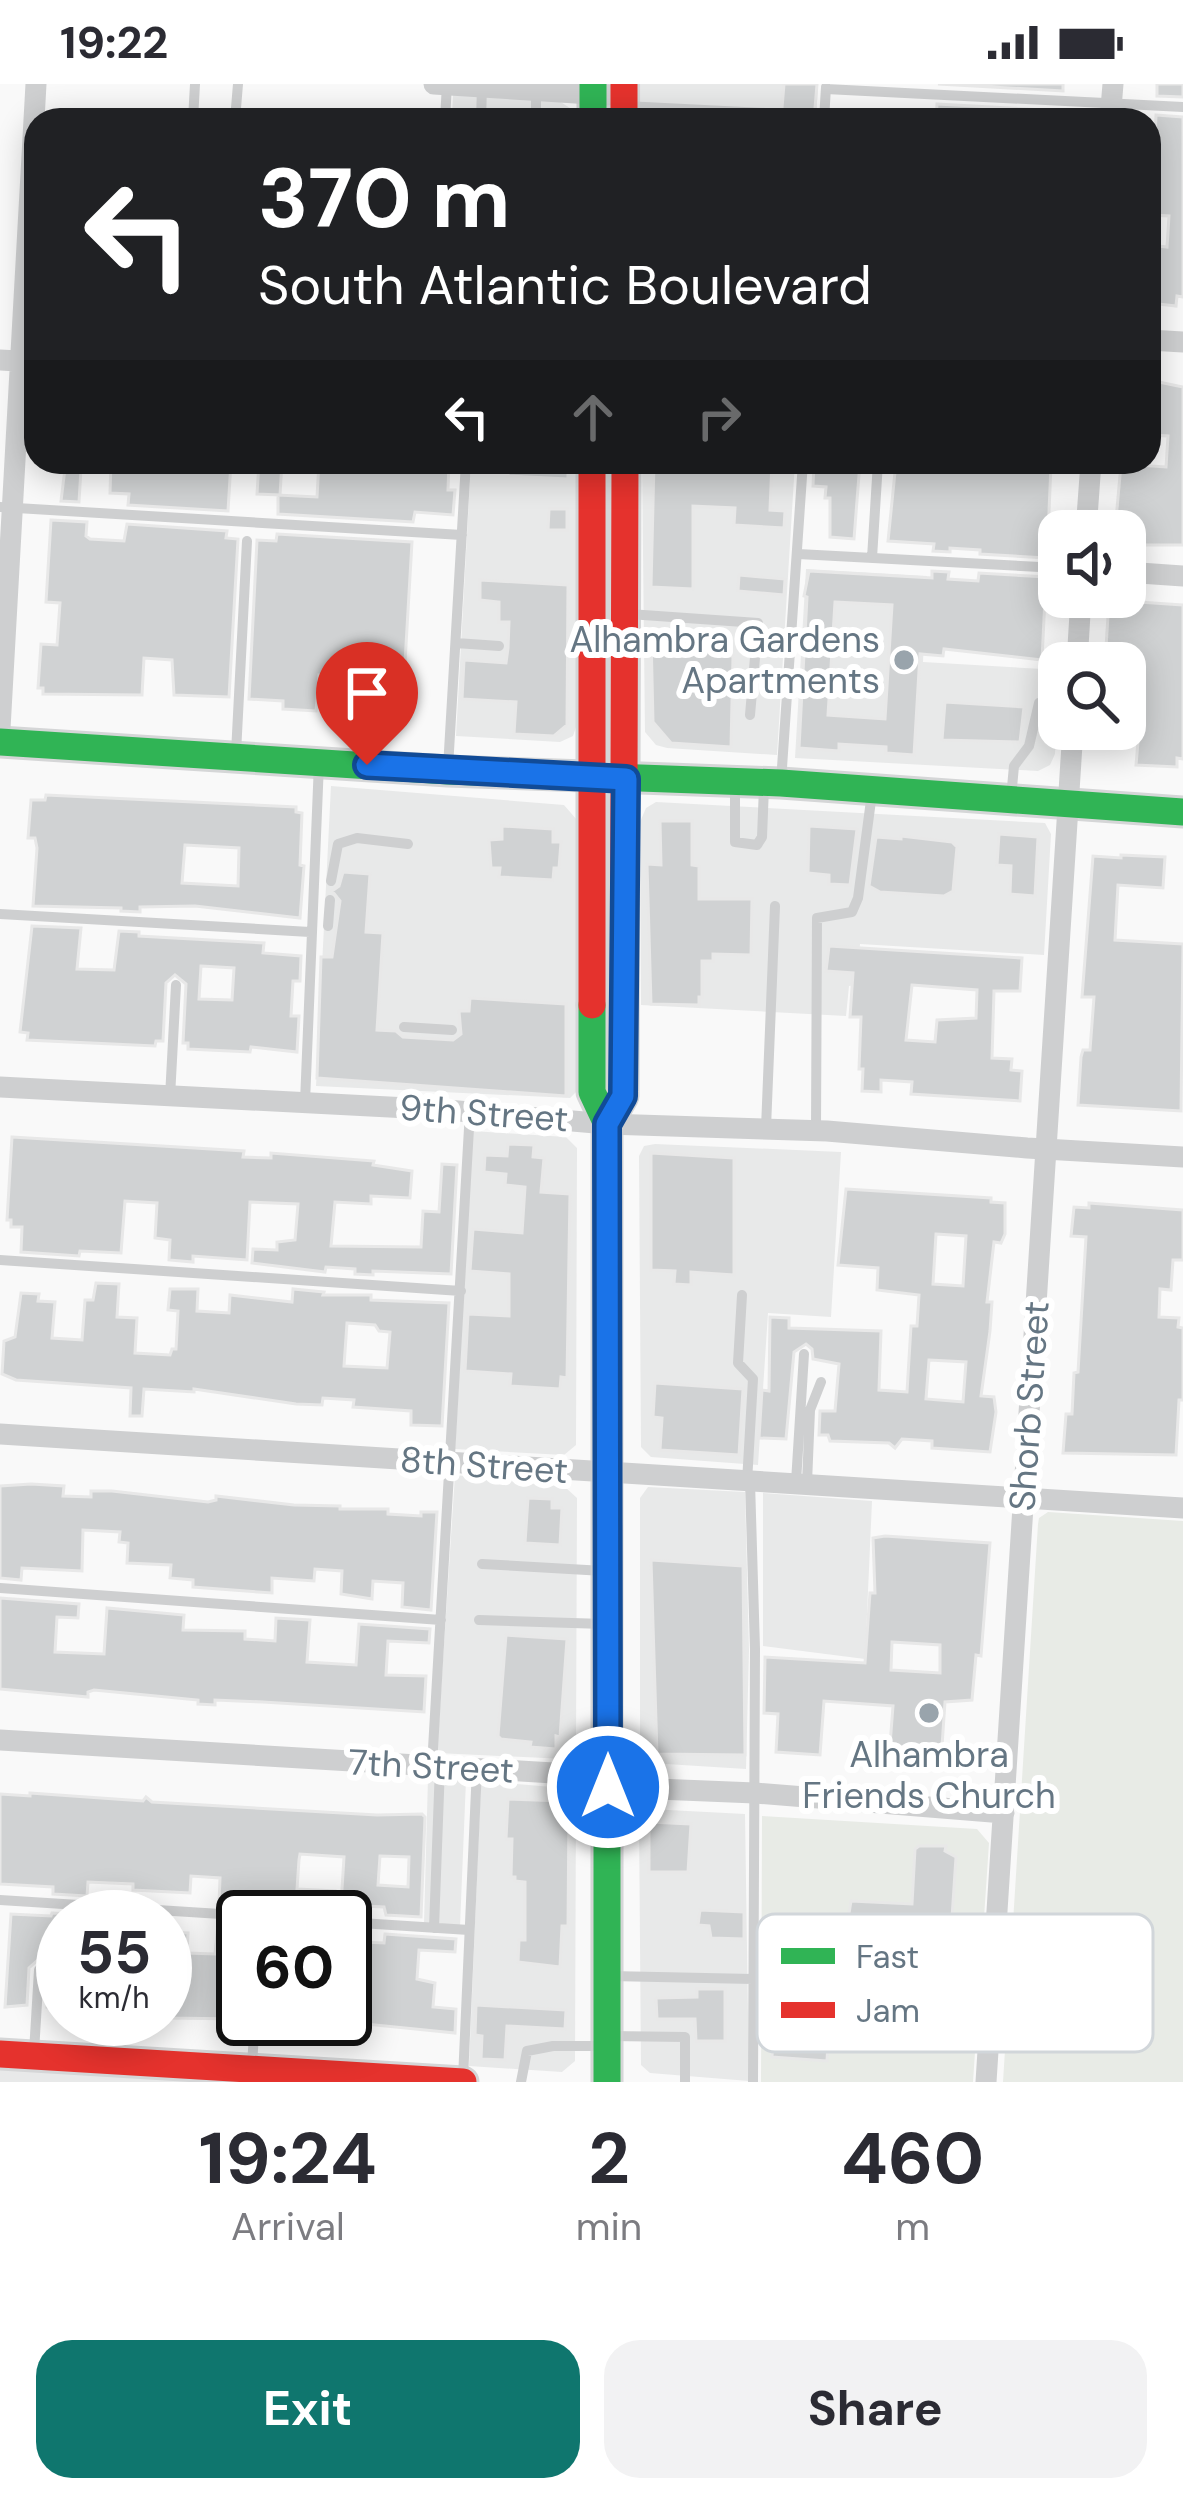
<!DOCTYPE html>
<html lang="en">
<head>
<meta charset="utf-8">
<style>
	:root { --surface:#fff; --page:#f2f2f3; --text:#2b2b33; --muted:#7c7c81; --accent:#0f766e }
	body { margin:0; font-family:"DM Sans",sans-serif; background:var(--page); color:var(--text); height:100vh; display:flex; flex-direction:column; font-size:45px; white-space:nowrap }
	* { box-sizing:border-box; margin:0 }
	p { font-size:39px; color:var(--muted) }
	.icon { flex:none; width:66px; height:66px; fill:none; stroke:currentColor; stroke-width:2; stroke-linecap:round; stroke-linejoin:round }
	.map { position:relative; height:1998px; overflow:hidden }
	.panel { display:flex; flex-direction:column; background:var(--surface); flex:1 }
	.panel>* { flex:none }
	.guide { position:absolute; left:24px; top:24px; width:1137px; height:366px; border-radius:36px; box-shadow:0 6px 30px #0003; background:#202124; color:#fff; overflow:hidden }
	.fabs { position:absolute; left:1038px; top:426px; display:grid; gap:24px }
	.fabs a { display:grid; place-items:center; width:108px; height:108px; border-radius:24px; background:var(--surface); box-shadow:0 6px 30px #0003; font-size:60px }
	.speed { position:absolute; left:36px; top:1806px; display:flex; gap:24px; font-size:60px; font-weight:700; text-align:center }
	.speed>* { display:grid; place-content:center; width:156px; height:156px; border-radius:50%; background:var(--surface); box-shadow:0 6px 30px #0003; line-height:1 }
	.speed small { font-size:30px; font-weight:400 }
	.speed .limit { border:6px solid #111; border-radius:18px; background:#fff; color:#111 }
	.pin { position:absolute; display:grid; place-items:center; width:102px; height:102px; color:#fff; margin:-123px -51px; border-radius:50% 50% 50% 0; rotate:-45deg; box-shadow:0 0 12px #0007 }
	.pin .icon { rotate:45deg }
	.me { position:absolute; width:132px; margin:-66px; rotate:0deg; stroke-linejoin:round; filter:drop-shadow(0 0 9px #0008) }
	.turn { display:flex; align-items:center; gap:42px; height:252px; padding:0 36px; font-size:54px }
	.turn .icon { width:156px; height:156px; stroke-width:2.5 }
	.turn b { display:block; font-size:84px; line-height:102px }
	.lanes { display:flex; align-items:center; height:114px; padding:0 36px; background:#0003; justify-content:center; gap:60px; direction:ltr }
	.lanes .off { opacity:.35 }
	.eta { display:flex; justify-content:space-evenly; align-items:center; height:204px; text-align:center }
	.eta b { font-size:72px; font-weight:700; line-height:84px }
	.action { display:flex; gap:24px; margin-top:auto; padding:24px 36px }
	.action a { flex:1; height:138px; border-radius:36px; background:var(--accent); color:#fff; font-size:48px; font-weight:700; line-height:138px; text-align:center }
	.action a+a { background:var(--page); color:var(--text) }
	.status { display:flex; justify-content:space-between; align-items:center; height:84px; padding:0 60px; background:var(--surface); direction:ltr }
	.status svg { height:33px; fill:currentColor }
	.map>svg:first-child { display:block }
	.built { fill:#e8e9e9 }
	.green { fill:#e8ebe6 }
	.building { fill:#d0d2d3; stroke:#e8e8e8; stroke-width:3; fill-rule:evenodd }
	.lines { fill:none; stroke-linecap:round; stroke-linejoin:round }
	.fast-casing { stroke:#d5d6d7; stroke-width:33 }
	.jam-casing { stroke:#d5d6d7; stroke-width:33 }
	.lane { stroke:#cecfd0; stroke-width:10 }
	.street { stroke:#cecfd0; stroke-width:21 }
	.fast { stroke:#30b455; stroke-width:27 }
	.jam { stroke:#e5322d; stroke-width:27 }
	.route-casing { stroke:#114b97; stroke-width:30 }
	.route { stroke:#1a73e8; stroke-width:21 }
	.poi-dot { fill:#99a4ac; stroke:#fff; stroke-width:4.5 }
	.labels { text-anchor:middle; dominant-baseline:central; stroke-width:12; stroke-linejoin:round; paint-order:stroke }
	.poi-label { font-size:36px; fill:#657683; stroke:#fff; text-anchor:end }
	.street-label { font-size:36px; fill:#657683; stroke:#fff }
	.key { fill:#fff; stroke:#d1d6da; stroke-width:3 }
	.key-label { font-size:33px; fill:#657683 }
</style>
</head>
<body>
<div class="status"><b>19:22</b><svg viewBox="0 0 49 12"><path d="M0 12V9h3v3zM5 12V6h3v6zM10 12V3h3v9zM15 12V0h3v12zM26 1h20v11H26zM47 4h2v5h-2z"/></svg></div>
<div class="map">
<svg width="1183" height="1998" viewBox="0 0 1183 1998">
	<rect width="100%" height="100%" fill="#f9f9f9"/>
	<path class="built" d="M641 0H818L816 36H641Z
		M453 11 559 17 573 26 576 36H452Z
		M471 378H577L576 643 573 652 560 658 456 652Z
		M642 378H795L777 671 667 664 656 661 645 648Z
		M806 485 927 492 923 578 1059 586 1055 670 1050 681 1038 687 795 674Z
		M331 702 564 721 577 736V1007L570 1014 316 1002Z
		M656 718 1045 739 1051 750 1044 871 860 860 857 901 849 902 846 932 641 921 640 738 646 724Z
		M473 1047 566 1053 577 1064 576 1361 564 1371 455 1365Z
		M655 1060 841 1068 831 1233 768 1229 758 1381 651 1373 641 1363 639 1072 644 1062Z
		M455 1391 565 1403 577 1414 576 1664 565 1675 437 1669Z
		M648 1403 745 1408 749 1566 746 1685 650 1679 640 1671V1414Z
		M763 1409 872 1417 865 1575 763 1562Z
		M428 1694 466 1696 460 1842 424 1839Z
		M481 1697 564 1704 576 1714 575 1977 562 1988 469 1982Z
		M649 1725 745 1730 749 1997 650 1989 641 1981 639 1735Z
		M0 1984 242 1998H0Z"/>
	<path class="green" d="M1048 1428 1183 1437V1998H1003L1038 1440 1039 1434Z
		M762 1732 977 1745 989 1759 973 1998H761Z"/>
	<path class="building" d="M784 0H817L814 36H781Z
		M938 0H1063V7Z
		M1157 0H1183V13L1157 12Z
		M937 20 1061 27V36H936Z
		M1156 31 1183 33V213L1177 212 1176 222 1149 219V161L1167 163 1169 132 1151 131 1149 124V84H1154Z
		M1149 296 1183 303V461H1125V447H1115L1121 380 1166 383 1168 352 1149 351Z
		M111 378H231L228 427 128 421 129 410 110 409Z
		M259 378H282L280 411 257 410Z
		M319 378H449L448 406H455L453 431 415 428 413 438 278 430V411L317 413Z
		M509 378H568V395L508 392Z
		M654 378H772L770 426 785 427 784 444 734 441 735 424 693 422V505L651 503Z
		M814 378H860L854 455 830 453V414H825L826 403 813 402Z
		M896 378 1051 381 1047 474 980 470V466L950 464V468L933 467 934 460 888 457Z
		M65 384 81 385 79 418 61 417Z
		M549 425H567V446H548Z
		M51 436 87 438 86 452 90 455 124 457 127 440 227 447 226 454 238 455 229 613 174 611 172 576 144 574 142 611 43 610V604H38L41 560 57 561 60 519 46 518Z
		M277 450 412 458 402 630 347 628 349 592 319 591 316 627 283 625V617L249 615 257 456 276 457Z
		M809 487 932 494V487L949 488 948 495 978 497 979 489 1046 493 1042 576 944 565 943 572 920 570 914 671 886 669V663L839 660V667L799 664 807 513 804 512ZM835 518 892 521 885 635 828 631Z
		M739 491 785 495 784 511 738 507Z
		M480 496 568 501 567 641 554 652 514 650 516 618 462 615 464 576 506 579 508 564 509 538H499V518L480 516Z
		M1109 516 1183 521V675L1177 674V683L1136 681 1138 658H1125V579H1105Z
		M651 551 720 555 719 572H733L731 663 671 659 653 638Z
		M945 618 1024 623 1020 658 942 656Z
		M46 711 296 723V728L302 729 300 781 304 782 300 834 195 822 140 823V828L121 827V824L33 822 37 764 35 754H28L31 716H45ZM185 761 239 764 238 802 182 799Z
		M660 737H692V781L699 782V815H752L751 871 713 870V877H702V913H699V921L651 920 647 780 661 781Z
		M502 742 553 745V758H561L559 784H554L553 796 499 793 500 784H491L489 756 502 755Z
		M809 742 857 745 850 801 829 800V791L808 789Z
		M999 750 1038 753 1035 812 1010 810 1011 782 997 781Z
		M901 752 952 758 957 763 953 807 944 812 880 808 869 802 876 753 901 755Z
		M1121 771 1165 773 1163 804 1118 801 1115 856 1183 860 1181 1027 1078 1021 1081 973 1083 966H1090L1094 913H1082L1093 772 1121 774Z
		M343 788 370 790 366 848 383 849 377 946 396 947 403 953 453 956 461 950 459 927H469L470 914 566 920V1012L317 994 321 873H332L340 817 332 807 339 802Z
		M32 842 81 844 77 885 114 886 119 847 139 848V852L264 859 263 869 301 872 300 897H293L291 932H299L297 968 251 963 250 968 188 965V959H183L186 900 175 891 166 899 163 957H156L155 962 27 956 28 949 20 948ZM201 882 234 884 232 916 199 915Z
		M829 862 1022 874 1020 907H994L992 974 1012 975 1011 986 1022 987 1020 1017 911 1010 912 998 881 996V1008L862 1007 863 985H859L861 933H850L853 889 826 887ZM912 901 977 906 976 934 937 936 935 958 906 956Z
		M12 1053 244 1067 243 1073 271 1074V1069L374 1077 373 1081 412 1087 410 1114 371 1112V1120L335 1118 331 1162 421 1163 423 1127 439 1128 442 1080 457 1081 451 1190 373 1187V1191L355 1190V1185L326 1183 325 1188 252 1179 253 1165 277 1166V1158L295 1156 298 1120 250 1118 247 1176 193 1172V1178L169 1176 170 1156 155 1154 157 1119 125 1117 121 1169 80 1167 79 1172 21 1168 22 1143H11V1136H7Z
		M508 1060 534 1061 533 1073 544 1074 541 1108 570 1110 567 1294 561 1293 560 1305 510 1302 511 1290 465 1287 468 1230 509 1232V1190L470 1187 473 1145 522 1149 525 1103 505 1101 506 1090 484 1088 485 1071 507 1072Z
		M651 1069 734 1074V1191L691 1188V1201L674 1200 675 1187 651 1186Z
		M846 1105 991 1114V1118L1005 1119V1150L1001 1159 994 1158 987 1218H992L990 1247 981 1312 994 1313 996 1328 990 1368 932 1364V1357L902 1355 895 1364 889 1359 830 1357 828 1351H819L820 1327H835L839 1280 813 1275 812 1265 806 1260 794 1268 786 1355 759 1354 762 1306 769 1307 770 1233 789 1234V1244L881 1247 879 1306 907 1308 911 1242H917L919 1211 877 1206 878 1184 838 1181ZM936 1150 966 1152 963 1202 933 1200ZM929 1276 966 1278 963 1318 926 1315Z
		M1089 1119 1183 1126V1176H1173L1171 1206 1160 1205 1159 1233 1179 1234 1178 1243 1183 1244V1316H1179L1176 1371 1063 1369 1066 1330H1072L1074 1289 1078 1288 1086 1153 1071 1152 1074 1123 1089 1124Z
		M96 1199 119 1200 117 1233 137 1234 135 1269 170 1271 172 1265H176L178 1227 168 1226 170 1205H198L197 1227 229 1229 230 1211 292 1218 293 1205 324 1208 323 1211H371V1216L449 1219 442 1342 411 1341V1327L353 1323 354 1316 323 1314 322 1321 296 1320 194 1305V1308L144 1305 142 1332H130L131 1304 16 1296 2 1290 4 1257 15 1253 21 1209 39 1210 38 1217 55 1218 52 1254 82 1256 85 1216H93ZM347 1239 375 1241 379 1247 390 1248 387 1284 344 1282Z
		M655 1299 743 1305 739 1371 660 1366 662 1334 653 1333Z
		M31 1400 64 1402 63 1412 91 1413V1407H112L208 1418 216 1416V1412L294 1421 340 1422V1425H388V1430L421 1432V1428H437L431 1526 402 1523 403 1499 373 1497 372 1515 341 1510 342 1487 315 1485 314 1497 272 1494V1509L193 1503V1496L170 1494 171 1481 127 1479 128 1459 119 1458 120 1448 83 1446 82 1487 22 1484 21 1496 0 1494V1402Z
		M528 1414 552 1415V1424H562L560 1461 525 1459Z
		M885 1452 990 1459 981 1572 976 1571 972 1616 945 1618 941 1677 927 1682 897 1680V1675L889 1674 893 1622 824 1617 820 1671 776 1668 778 1630 764 1629 765 1573 865 1579 870 1509H875L873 1454ZM892 1558 940 1561V1589L891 1586Z
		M651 1476 743 1482 745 1671 657 1670Z
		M0 1514 79 1520 78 1534 57 1533 55 1568 104 1570 107 1524 184 1531 183 1546 245 1547V1555L275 1557 276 1534 310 1536 307 1578 356 1581 359 1540 430 1545 429 1559 388 1557 386 1591 426 1592 424 1628 263 1618 215 1616V1621L198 1620V1616L125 1609 94 1606 88 1608V1613L0 1605Z
		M506 1551 567 1555 560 1653 556 1652V1665L530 1663 531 1658 501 1655 498 1652Z
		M30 1709 143 1717 146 1713 152 1718 377 1731 422 1730 425 1733 421 1833 386 1831 384 1823 341 1821 344 1773 300 1770 299 1776 297 1805 335 1807 333 1826 219 1820 220 1794 191 1792 190 1809 133 1806V1800L88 1798 87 1812 53 1810V1803L0 1800V1710L30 1712ZM380 1772 409 1773 408 1803 378 1801Z
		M508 1715 562 1717V1726H569L568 1842H562L560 1883 518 1878 519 1856H525V1798L515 1797V1793H511L512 1755H506Z
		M649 1738 691 1740 688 1788H649Z
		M919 1762H946L945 1767 956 1773 945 1940 851 1936 854 1894 868 1895V1900L908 1902 909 1894H913L916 1858 845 1854 851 1817 912 1820 915 1765Z
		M700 1826 744 1828V1855L711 1854 709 1842 698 1841Z
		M52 1829 86 1831 63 1833V1924L47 1923 49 1885 38 1876 29 1884 27 1921 5 1923 11 1830 51 1832Z
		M218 1840 243 1841 242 1935 165 1934V1870H171L172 1848 188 1849 187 1869 215 1870Z
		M385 1850 456 1855 455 1868 419 1866 417 1895 435 1899 433 1923 456 1925 455 1949 345 1938V1896L348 1897 349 1890 360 1891 362 1858 384 1859Z
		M697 1905H725V1957H696L695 1935H657L656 1914 697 1913Z
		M775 1919 830 1922 827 1977 772 1973Z
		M476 1921 566 1926 565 1945 507 1942 505 1976 481 1975 482 1952 475 1951Z"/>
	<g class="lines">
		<g class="fast-casing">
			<path id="fast" d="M593 0V36
				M0 658 448 687 781 699 1183 728
				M592 921V1008L607 1040V1998"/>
		</g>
		<g class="jam-casing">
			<path id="jam" d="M624 0V36
				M592 378V921
				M607 1040 623 1012 625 378
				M0 1970 463 1998"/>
		</g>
		<path class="lane" d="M826 5 1183 23
			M625 22 765 29V36
			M193 36 195 0
			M235 36 238 0
			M445 36 447 0
			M481 36 482 3
			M536 36V3
			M824 36 826 3
			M0 423 462 451
			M798 470 1059 484
			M872 474 878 378
			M629 530 758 539 750 631
			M456 559 499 562
			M236 669 247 457
			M448 684 466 378
			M781 698 803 378
			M735 703V758L757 761 762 753 764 703
			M1011 714 1014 682 1029 662 1039 619 1059 617
			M331 797 338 760 357 754 408 760
			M0 830 310 848
			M328 842 330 816
			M404 943 452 946
			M170 1013 176 901
			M305 1018 319 679
			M766 1044 775 822
			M816 1046 817 834 852 828 858 814 872 709
			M0 1176 461 1207
			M742 1211 738 1279 753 1295 747 1398
			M750 1398 755 1565 753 1998
			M796 1398 804 1270
			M807 1399 810 1326 821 1298
			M482 1480 604 1487
			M0 1504 441 1536
			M479 1536 604 1540
			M432 1682 470 1027
			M0 1816 269 1833
			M345 1838 469 1846
			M434 1844 440 1682
			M610 1892 753 1895
			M610 1952 685 1953V1998
			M34 1968 39 1886
			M252 1981 255 1935
			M463 1995 477 1684
			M521 1998 527 1967 553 1962H603"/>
		<path class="street" d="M434 0 607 11
			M1110 36 1113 0
			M1149 256 1183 258
			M0 276 35 278
			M1086 447 1091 378
			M1125 488 1183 492
			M1077 579 1081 513
			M0 645 36 0
			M0 1003 447 1026 607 1040 827 1047 1027 1064 1183 1073
			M0 1350 1183 1424
			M0 1656 570 1690 608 1703 755 1709 1004 1729
			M986 1998 1073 645"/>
		<use href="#fast" class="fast"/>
		<use href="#jam" class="jam"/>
	</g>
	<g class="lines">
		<g class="route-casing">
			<path id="route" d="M367 681 626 695 623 1012 607 1040 608 1703"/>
		</g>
		<use href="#route" class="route"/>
	</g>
	<g class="poi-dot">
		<circle cx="904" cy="576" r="12"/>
		<circle cx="929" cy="1629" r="12"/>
	</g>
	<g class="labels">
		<g class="poi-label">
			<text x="880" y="555">Alhambra Gardens<tspan x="880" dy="41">Apartments</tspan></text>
			<text x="929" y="1670" text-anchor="middle">Alhambra<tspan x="929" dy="41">Friends Church</tspan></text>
		</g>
		<g class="street-label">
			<text transform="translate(484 1029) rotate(4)">9th Street</text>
			<text transform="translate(1029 1322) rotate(-86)">Shorb Street</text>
			<text transform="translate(484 1381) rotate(4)">8th Street</text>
			<text transform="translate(431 1682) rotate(3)">7th Street</text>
		</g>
	</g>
	<rect x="757" y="1830" width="396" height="138" rx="18" class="key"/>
	<rect x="781" y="1864" width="54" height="16" fill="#30b455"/>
	<rect x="781" y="1918" width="54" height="16" fill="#e5322d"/>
	<g class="key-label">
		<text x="856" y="1884">Fast</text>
		<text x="856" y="1938">Jam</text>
	</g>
</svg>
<div class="fabs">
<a><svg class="icon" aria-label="sound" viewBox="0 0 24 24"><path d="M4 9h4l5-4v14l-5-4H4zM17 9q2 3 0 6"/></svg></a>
<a><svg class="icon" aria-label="search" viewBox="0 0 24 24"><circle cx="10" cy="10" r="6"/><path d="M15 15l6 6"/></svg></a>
</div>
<div class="speed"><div>55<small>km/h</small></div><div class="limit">60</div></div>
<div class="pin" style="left:367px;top:681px;background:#d93025"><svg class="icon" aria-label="arrive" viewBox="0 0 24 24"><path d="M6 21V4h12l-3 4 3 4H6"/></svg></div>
<svg class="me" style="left:608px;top:1703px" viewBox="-20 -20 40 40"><circle r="17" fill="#1a73e8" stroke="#fff" stroke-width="3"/><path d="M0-11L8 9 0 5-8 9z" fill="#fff"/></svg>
<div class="guide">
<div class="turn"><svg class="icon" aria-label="left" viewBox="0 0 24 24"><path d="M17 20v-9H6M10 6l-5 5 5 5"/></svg><div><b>370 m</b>South Atlantic Boulevard</div></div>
<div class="lanes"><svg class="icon" aria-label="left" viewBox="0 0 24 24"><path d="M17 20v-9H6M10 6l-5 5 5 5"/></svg><svg class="icon off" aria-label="ahead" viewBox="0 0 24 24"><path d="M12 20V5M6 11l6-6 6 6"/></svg><svg class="icon off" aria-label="right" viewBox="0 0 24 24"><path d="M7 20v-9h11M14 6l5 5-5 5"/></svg></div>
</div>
</div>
<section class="panel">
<div class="eta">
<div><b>19:24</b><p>Arrival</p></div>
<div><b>2</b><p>min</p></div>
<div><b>460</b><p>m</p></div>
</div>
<div class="action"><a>Exit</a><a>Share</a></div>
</section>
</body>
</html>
